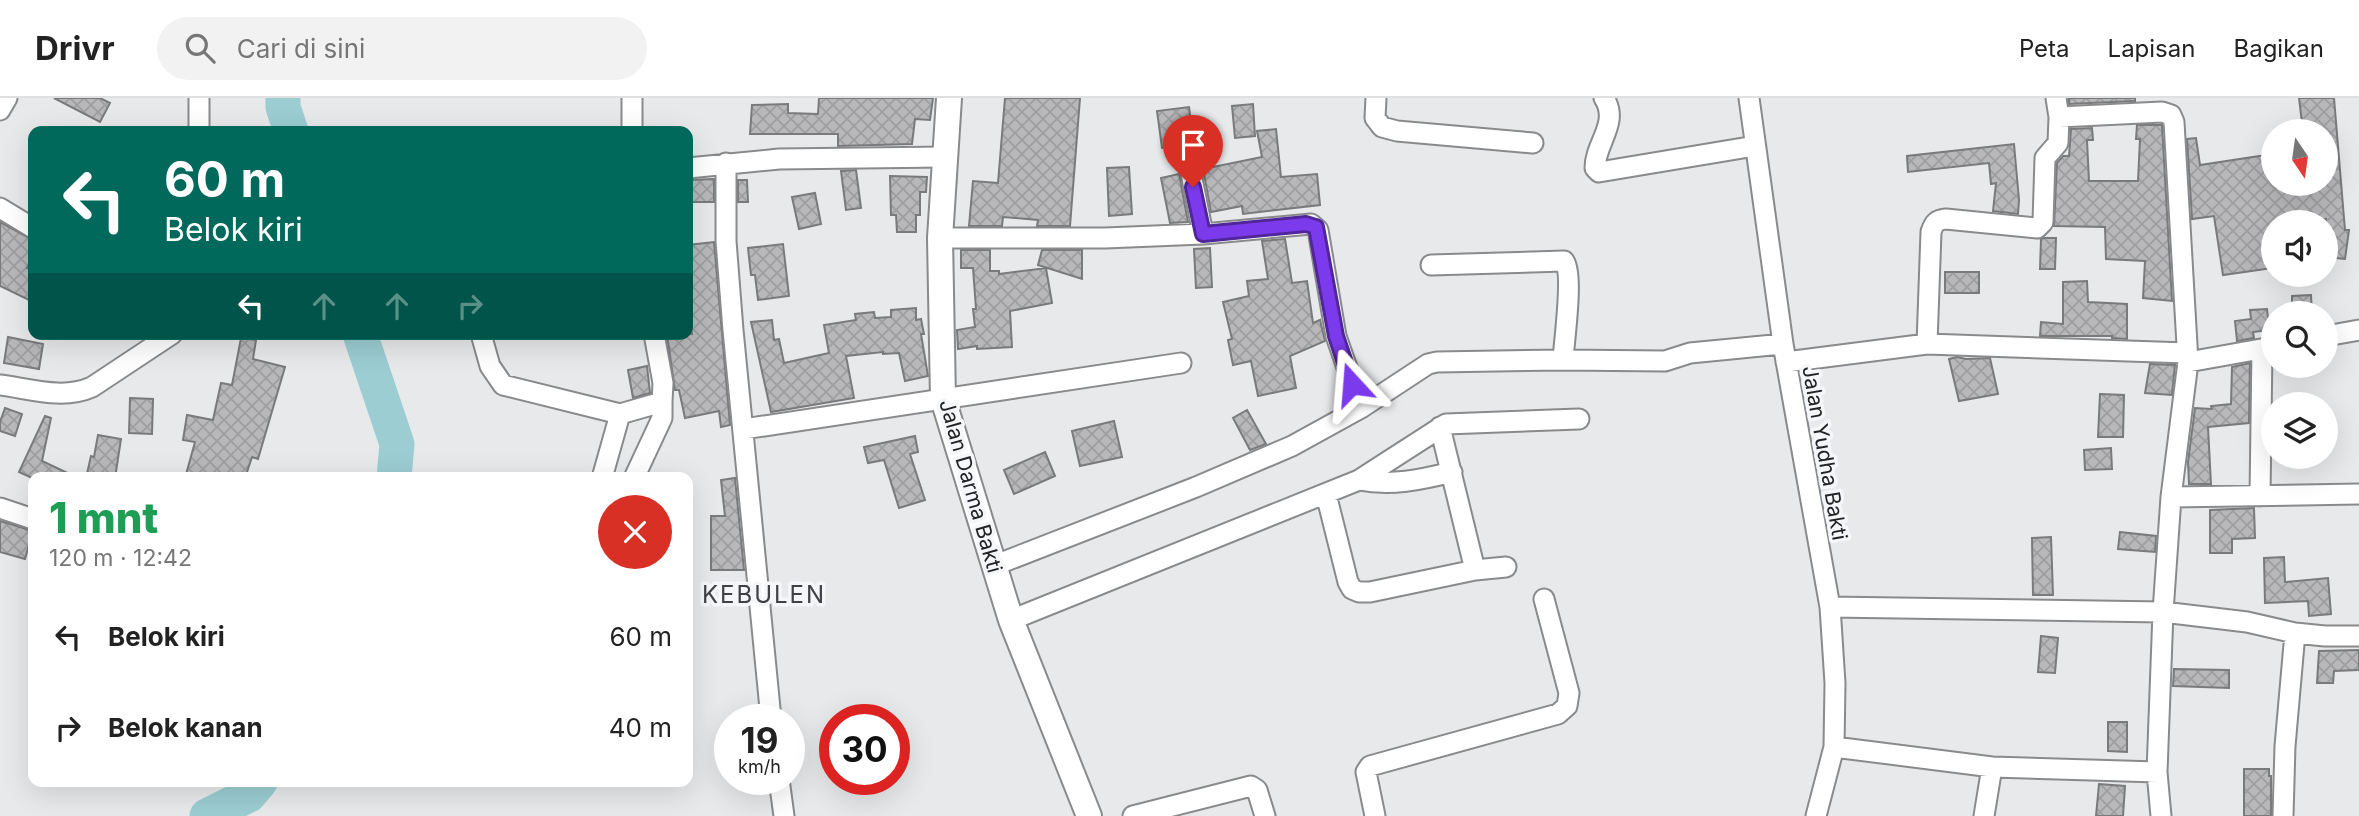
<!DOCTYPE html>
<html lang="id">
<head>
<meta charset="utf-8">
<style>
	:root { --surface:#fff; --page:#f2f2f2; --text:#222; --muted:#767676; --line:#e0e0e0 }
	body { margin:0; font-family:Inter,sans-serif; background:var(--page); color:var(--text); height:100vh; display:flex; flex-direction:column; font-size:26px; white-space:nowrap }
	* { box-sizing:border-box; margin:0 }
	p { font-size:23px; color:var(--muted) }
	.icon { flex:none; width:38px; height:38px; fill:none; stroke:currentColor; stroke-width:2; stroke-linecap:round; stroke-linejoin:round }
	.map { position:relative; flex:1; overflow:hidden }
	.sheet { position:absolute; left:28px; top:374px; width:665px; height:315px; display:flex; flex-direction:column; background:var(--surface); border-radius:14px; box-shadow:0 7px 28px #0002 }
	.sheet>* { flex:none }
	.top-card { position:absolute; left:28px; top:28px; width:665px; height:214px; border-radius:14px; box-shadow:0 7px 28px #0002; background:#00695c; color:#fff; overflow:hidden }
	.needle { width:46px; rotate:167deg }
	.tools { position:absolute; left:2261px; top:21px; display:grid; gap:14px }
	.tools a { display:grid; place-items:center; width:77px; height:77px; border-radius:50%; background:var(--surface); box-shadow:0 7px 28px #0002; font-size:35px }
	.speed { position:absolute; left:714px; top:606px; display:flex; gap:14px; font-size:35px; font-weight:700; text-align:center }
	.speed>* { display:grid; place-content:center; width:91px; height:91px; border-radius:50%; background:var(--surface); box-shadow:0 7px 28px #0002; line-height:1 }
	.speed small { font-size:18px; font-weight:400 }
	.speed .limit { border:10px solid #d22; background:#fff; color:#111 }
	.pin { position:absolute; display:grid; place-items:center; width:60px; height:60px; color:#fff; margin:-72px -30px; border-radius:50% 50% 50% 0; rotate:-45deg; box-shadow:0 0 7px #0007 }
	.pin .icon { rotate:45deg }
	.me { position:absolute; width:77px; margin:-38px; rotate:341deg; stroke-linejoin:round; filter:drop-shadow(0 0 5px #0008) }
	.turn { display:flex; align-items:center; gap:24px; height:147px; padding:0 21px; font-size:32px }
	.turn .icon { width:91px; height:91px; stroke-width:2.5 }
	.turn b { display:block; font-size:49px; line-height:60px }
	.lanes { display:flex; align-items:center; height:66px; padding:0 21px; background:#0003; justify-content:center; gap:35px; direction:ltr }
	.lanes .off { opacity:.35 }
	.round { display:grid; place-items:center; flex:none; width:74px; height:74px; border-radius:37px; background:var(--page) }
	.head { display:flex; align-items:center; justify-content:space-between; height:119px; padding:0 21px }
	h1 { font-size:42px; font-weight:800; line-height:52px; color:#1e9e55 }
	ul { padding:0; list-style:none }
	li { display:flex; align-items:center; gap:21px; height:91px; padding:0 21px }
	li div { flex:1 }
	li b { display:block; font-size:26px }
	li em { font-style:normal }
	header { display:flex; align-items:center; gap:42px; box-sizing:border-box; height:98px; padding:0 35px; background:var(--surface); border-bottom:2px solid var(--line) }
	header strong { font-size:33px }
	nav { display:flex; gap:38px; margin-inline-start:auto; font-size:24px }
	.search { width:490px; height:63px; background:var(--page); display:flex; align-items:center; gap:18px; box-sizing:border-box; padding:0 24px; border-radius:38px; color:var(--muted); font-size:26px }
	.map>svg:first-child { display:block }
	.lines { fill:none; stroke-linecap:round; stroke-linejoin:round }
	.river { stroke:#9bcdd2; stroke-width:35 }
	.building { fill:url(#building-cross-hatch); stroke:#797a7c; stroke-width:2 }
	.minor-casing { stroke:#898a8c; stroke-width:23 }
	.tertiary-casing { stroke:#898a8c; stroke-width:28 }
	.minor { stroke:#fff; stroke-width:19 }
	.tertiary { stroke:#fff; stroke-width:24 }
	.route-casing { stroke:#51269a; stroke-width:18 }
	.route { stroke:#7c3aed; stroke-width:12 }
	.labels { text-anchor:middle; dominant-baseline:central; stroke-width:7; stroke-linejoin:round; paint-order:stroke }
	.street-label { font-size:21px; fill:#232324; stroke:#f5f6f9 }
	.quarter-label { font-size:24px; letter-spacing:2px; fill:#404143; stroke:#f5f6f9 }
</style>
</head>
<body>
<header>
<strong>Drivr</strong>
<div class="search"><svg class="icon" aria-label="search" viewBox="0 0 24 24"><circle cx="10" cy="10" r="6"/><path d="M15 15l6 6"/></svg>Cari di sini</div>
<nav><a>Peta</a><a>Lapisan</a><a>Bagikan</a></nav>
</header>
<div class="map">
<svg width="2359" height="718" viewBox="0 0 2359 718">
	<defs>
		<pattern id="building-cross-hatch" width="8" height="8" patternUnits="userSpaceOnUse" patternTransform="scale(1.75)"><rect width="8" height="8" fill="#b8b8bb"/><path d="M0 0l8 8M0 8l8-8" fill="none" stroke="#9e9ea1"/></pattern>
	</defs>
	<rect width="100%" height="100%" fill="#e8e9eb"/>
	<g class="lines">
		<path class="river" d="M283 0V9L291 33
			M360 236 397 346 394 380
			M207 718 249 697 260 684"/>
	</g>
	<path class="building" d="M54 0H100L110 5 100 24Z
		M819 0H933L930 22 915 21 912 46 838 48V36H750L752 7 788 6V15L818 16Z
		M1005 0H1080L1070 128H1037L1038 122 1003 119 1002 128H969L973 83 998 85Z
		M2069 0H2135V3L2069 6Z
		M2299 0H2334L2345 132H2349L2345 161 2326 159V121L2303 124H2273V170L2223 177 2214 118 2192 121 2187 41 2196 40 2200 67 2273 56V86H2326V33H2303Z
		M1253 6 1255 38 1235 40 1232 8Z
		M1189 9 1194 46 1162 50 1157 13Z
		M2137 27H2162L2172 203 2143 200 2145 163 2106 161 2105 129 2054 128 2057 65 2063 58H2069L2071 31 2092 30 2093 42H2087L2089 83H2138L2140 41H2136Z
		M1276 31 1281 79 1317 76 1320 107 1243 116 1242 108 1211 114 1203 71 1262 59 1257 33Z
		M2014 46 2019 102 2018 116 1993 113 1996 85 1991 86 1989 65 1908 74 1907 58Z
		M1129 69 1132 116 1109 118 1107 70Z
		M856 72 861 110 846 112 841 73Z
		M1179 76 1188 124 1170 125 1161 80Z
		M890 78 927 79 926 94H920V117H916V134H897L896 117H891Z
		M714 81V104H688V82Z
		M738 82H747L748 104H738Z
		M815 95 821 126 799 131 792 99Z
		M0 124 33 142V157L27 170 33 173V204L0 188Z
		M2043 140H2056L2055 171H2040L2041 141Z
		M1285 141 1292 185 1307 183 1313 225 1320 222 1325 243 1290 258 1296 290 1258 298 1251 263 1233 267 1228 242 1232 241 1223 204 1249 198 1247 183 1268 181 1262 143Z
		M714 144 730 327 721 329 719 313 685 320 679 292H675L667 237 692 236 688 207V147Z
		M783 146 789 198 758 202 755 177H751L748 150Z
		M1210 150 1212 189 1196 190 1194 151Z
		M961 152H990V173H999V176L1046 170 1052 205 1010 213 1012 249 977 251V248L958 251 957 232 975 229 973 211H976L973 170H961Z
		M1042 152H1082V181L1038 167Z
		M1945 174H1979V195H1945Z
		M2087 183 2088 204 2127 206V241L2112 240V238H2040L2041 224 2063 226V184Z
		M2311 197 2312 215H2292V198Z
		M916 210V222L921 221 924 236H921L928 278 905 283 899 255 883 256V254L846 258 854 300 771 314 751 224 772 222 774 242 779 241 784 265 829 255 824 227 856 222 855 216 874 214 875 220 891 219V212Z
		M2267 211 2269 232 2253 234 2254 240 2237 243 2235 223 2251 221 2250 212Z
		M8 239 43 246 39 271 4 265Z
		M241 240 256 242 253 261 285 269 258 361 252 359 245 380H185L195 344 183 342 187 317 213 322 221 285 232 287Z
		M1957 259 1966 261 1990 260 1998 296 1959 303 1949 261Z
		M2250 265 2249 325 2208 329 2211 386H2189L2188 364 2195 310 2212 311 2211 308 2231 306 2232 269Z
		M2150 266 2175 267 2172 297 2145 295Z
		M647 268 650 295 633 300 628 272Z
		M2100 296 2124 297 2123 339H2098Z
		M130 300 153 301 152 336 129 335Z
		M5 310 22 316 15 338 0 333V324Z
		M1247 312 1266 346 1250 352 1233 320Z
		M45 318 51 320 42 363 78 380H32L19 374Z
		M1114 323 1122 359 1080 368 1072 333Z
		M98 337 121 341 115 380H86L91 358 94 359Z
		M915 338 918 354 910 356 925 402 899 410 884 362 868 365 864 349Z
		M2111 350 2112 371 2085 372 2084 352Z
		M1045 354 1055 378 1014 396 1004 372Z
		M735 380 744 472H711V418H725L721 382Z
		M2254 410 2255 440 2232 441V455H2210V412Z
		M0 423 33 433 25 461 0 454Z
		M2120 434 2156 438 2155 454 2118 451Z
		M2051 439 2053 497H2033L2032 440Z
		M2284 459 2285 484 2328 480 2331 516 2309 518 2308 503 2265 505 2264 460Z
		M2041 538 2058 540 2055 575 2038 574Z
		M2359 552V572L2334 573 2333 585H2317L2319 553Z
		M2174 571 2229 572V590L2173 588Z
		M2108 624H2127V654L2108 653Z
		M2244 671H2269V678H2271V718H2244Z
		M2099 686 2125 688 2123 718H2096Z"/>
	<g class="lines">
		<g class="minor-casing">
			<path id="minor" d="M199 0V33
				M1376 0 1375 20 1382 29 1397 33 1533 45
				M1604 0C1620 25 1595 45 1595 70L1599 74 1755 48
				M1749 0 1783 246 1830 509 1835 585 1834 649 1816 718
				M2056 0 2059 19 2162 14 2171 17 2174 24 2188 264 2171 399 2163 514 2247 524 2295 535 2325 538H2359
				M0 12 7 0
				M632 33V0
				M726 65V143L733 232 771 621
				M1189 65 1203 136
				M688 70 779 61 945 59
				M0 110 33 130
				M940 140H1105L1203 136 1311 126 1318 132 1336 238 1361 310
				M1431 167 1564 163C1574 175 1564 243 1563 262
				M481 236 490 268 503 287 620 316
				M2326 238 2359 232
				M1927 246 1931 134C1934 125 1936 122 1946 121L2037 130 2043 124 2045 60 2058 45 2059 19
				M1786 264 1927 246 2187 255
				M2188 264 2272 249
				M0 287C31 291 63 302 92 289L172 236
				M1440 329 1475 472
				M744 331 1181 265
				M602 380 620 316 662 304 663 285 654 236
				M634 380 662 320V304
				M1359 382C1392 388 1420 382 1452 374
				M1326 396 1348 484 1352 491 1359 494H1370L1475 472 1506 469
				M2260 398 2262 251
				M2171 399 2359 396
				M0 410 33 421
				M993 468 1196 389 1292 348 1361 310 1428 266 1437 264 1563 262 1665 263 1690 255 1783 246
				M1830 509 2163 514 2157 674 2161 718
				M1011 522 1359 382 1446 326 1579 321
				M1834 649 1992 669 2157 674
				M779 681 784 718
				M1133 718 1251 688 1257 692 1265 718
				M1375 718 1366 674 1370 668 1558 616 1567 608 1569 595 1544 501
				M1984 718 1992 669
				M2283 718 2285 648 2295 535"/>
		</g>
		<g class="tertiary-casing">
			<path id="tertiary" d="M949 0 940 140 943 301 1011 522 1089 718"/>
		</g>
		<use href="#minor" class="minor"/>
		<use href="#tertiary" class="tertiary"/>
	</g>
	<g class="lines">
		<g class="route-casing">
			<path id="route" d="M1193 89 1203 136 1306 126 1316 129 1336 238 1352 286"/>
		</g>
		<use href="#route" class="route"/>
	</g>
	<g class="labels">
		<g class="street-label">
			<text transform="translate(1825 355) rotate(80)">Jalan Yudha Bakti</text>
			<text transform="translate(971 388) rotate(74)">Jalan Darma Bakti</text>
		</g>
		<g class="quarter-label">
			<text x="764" y="496">KEBULEN</text>
		</g>
	</g>
</svg>
<div class="tools">
<a><svg class="needle" viewBox="-14 -14 28 28"><path d="M0-13l5 13h-10z" fill="#e53935"/><path d="M0 13l5-13h-10z" fill="#767676"/></svg></a>
<a><svg class="icon" aria-label="sound" viewBox="0 0 24 24"><path d="M4 9h4l5-4v14l-5-4H4zM17 9q2 3 0 6"/></svg></a>
<a><svg class="icon" aria-label="search" viewBox="0 0 24 24"><circle cx="10" cy="10" r="6"/><path d="M15 15l6 6"/></svg></a>
<a><svg class="icon" aria-label="layers" viewBox="0 0 24 24"><path d="M12 4l9 5-9 5-9-5zM3 14l9 5 9-5"/></svg></a>
</div>
<div class="speed"><div>19<small>km/h</small></div><div class="limit">30</div></div>
<div class="pin" style="left:1193px;top:89px;background:#d93025"><svg class="icon" aria-label="arrive" viewBox="0 0 24 24"><path d="M6 21V4h12l-3 4 3 4H6"/></svg></div>
<svg class="me" style="left:1352px;top:286px" viewBox="-20 -20 40 40"><path d="M0-17L14 15 0 8-14 15z" fill="#7c3aed" stroke="#fff" stroke-width="4"/></svg>
<div class="top-card">
<div class="turn"><svg class="icon" aria-label="left" viewBox="0 0 24 24"><path d="M17 20v-9H6M10 6l-5 5 5 5"/></svg><div><b>60 m</b>Belok kiri</div></div>
<div class="lanes"><svg class="icon" aria-label="left" viewBox="0 0 24 24"><path d="M17 20v-9H6M10 6l-5 5 5 5"/></svg><svg class="icon off" aria-label="ahead" viewBox="0 0 24 24"><path d="M12 20V5M6 11l6-6 6 6"/></svg><svg class="icon off" aria-label="ahead" viewBox="0 0 24 24"><path d="M12 20V5M6 11l6-6 6 6"/></svg><svg class="icon off" aria-label="right" viewBox="0 0 24 24"><path d="M7 20v-9h11M14 6l5 5-5 5"/></svg></div>
</div>
<section class="sheet">
<div class="head"><div><h1>1 mnt</h1><p>120 m · 12:42</p></div><a class="round" style="background:#d93025;color:#fff"><svg class="icon" aria-label="close" viewBox="0 0 24 24"><path d="M6 6l12 12M18 6L6 18"/></svg></a></div>
<ul>
<li><svg class="icon" aria-label="left" viewBox="0 0 24 24"><path d="M17 20v-9H6M10 6l-5 5 5 5"/></svg><div><b>Belok kiri</b></div><em>60 m</em></li>
<li><svg class="icon" aria-label="right" viewBox="0 0 24 24"><path d="M7 20v-9h11M14 6l5 5-5 5"/></svg><div><b>Belok kanan</b></div><em>40 m</em></li>
</ul>
</section>
</div>
</body>
</html>
